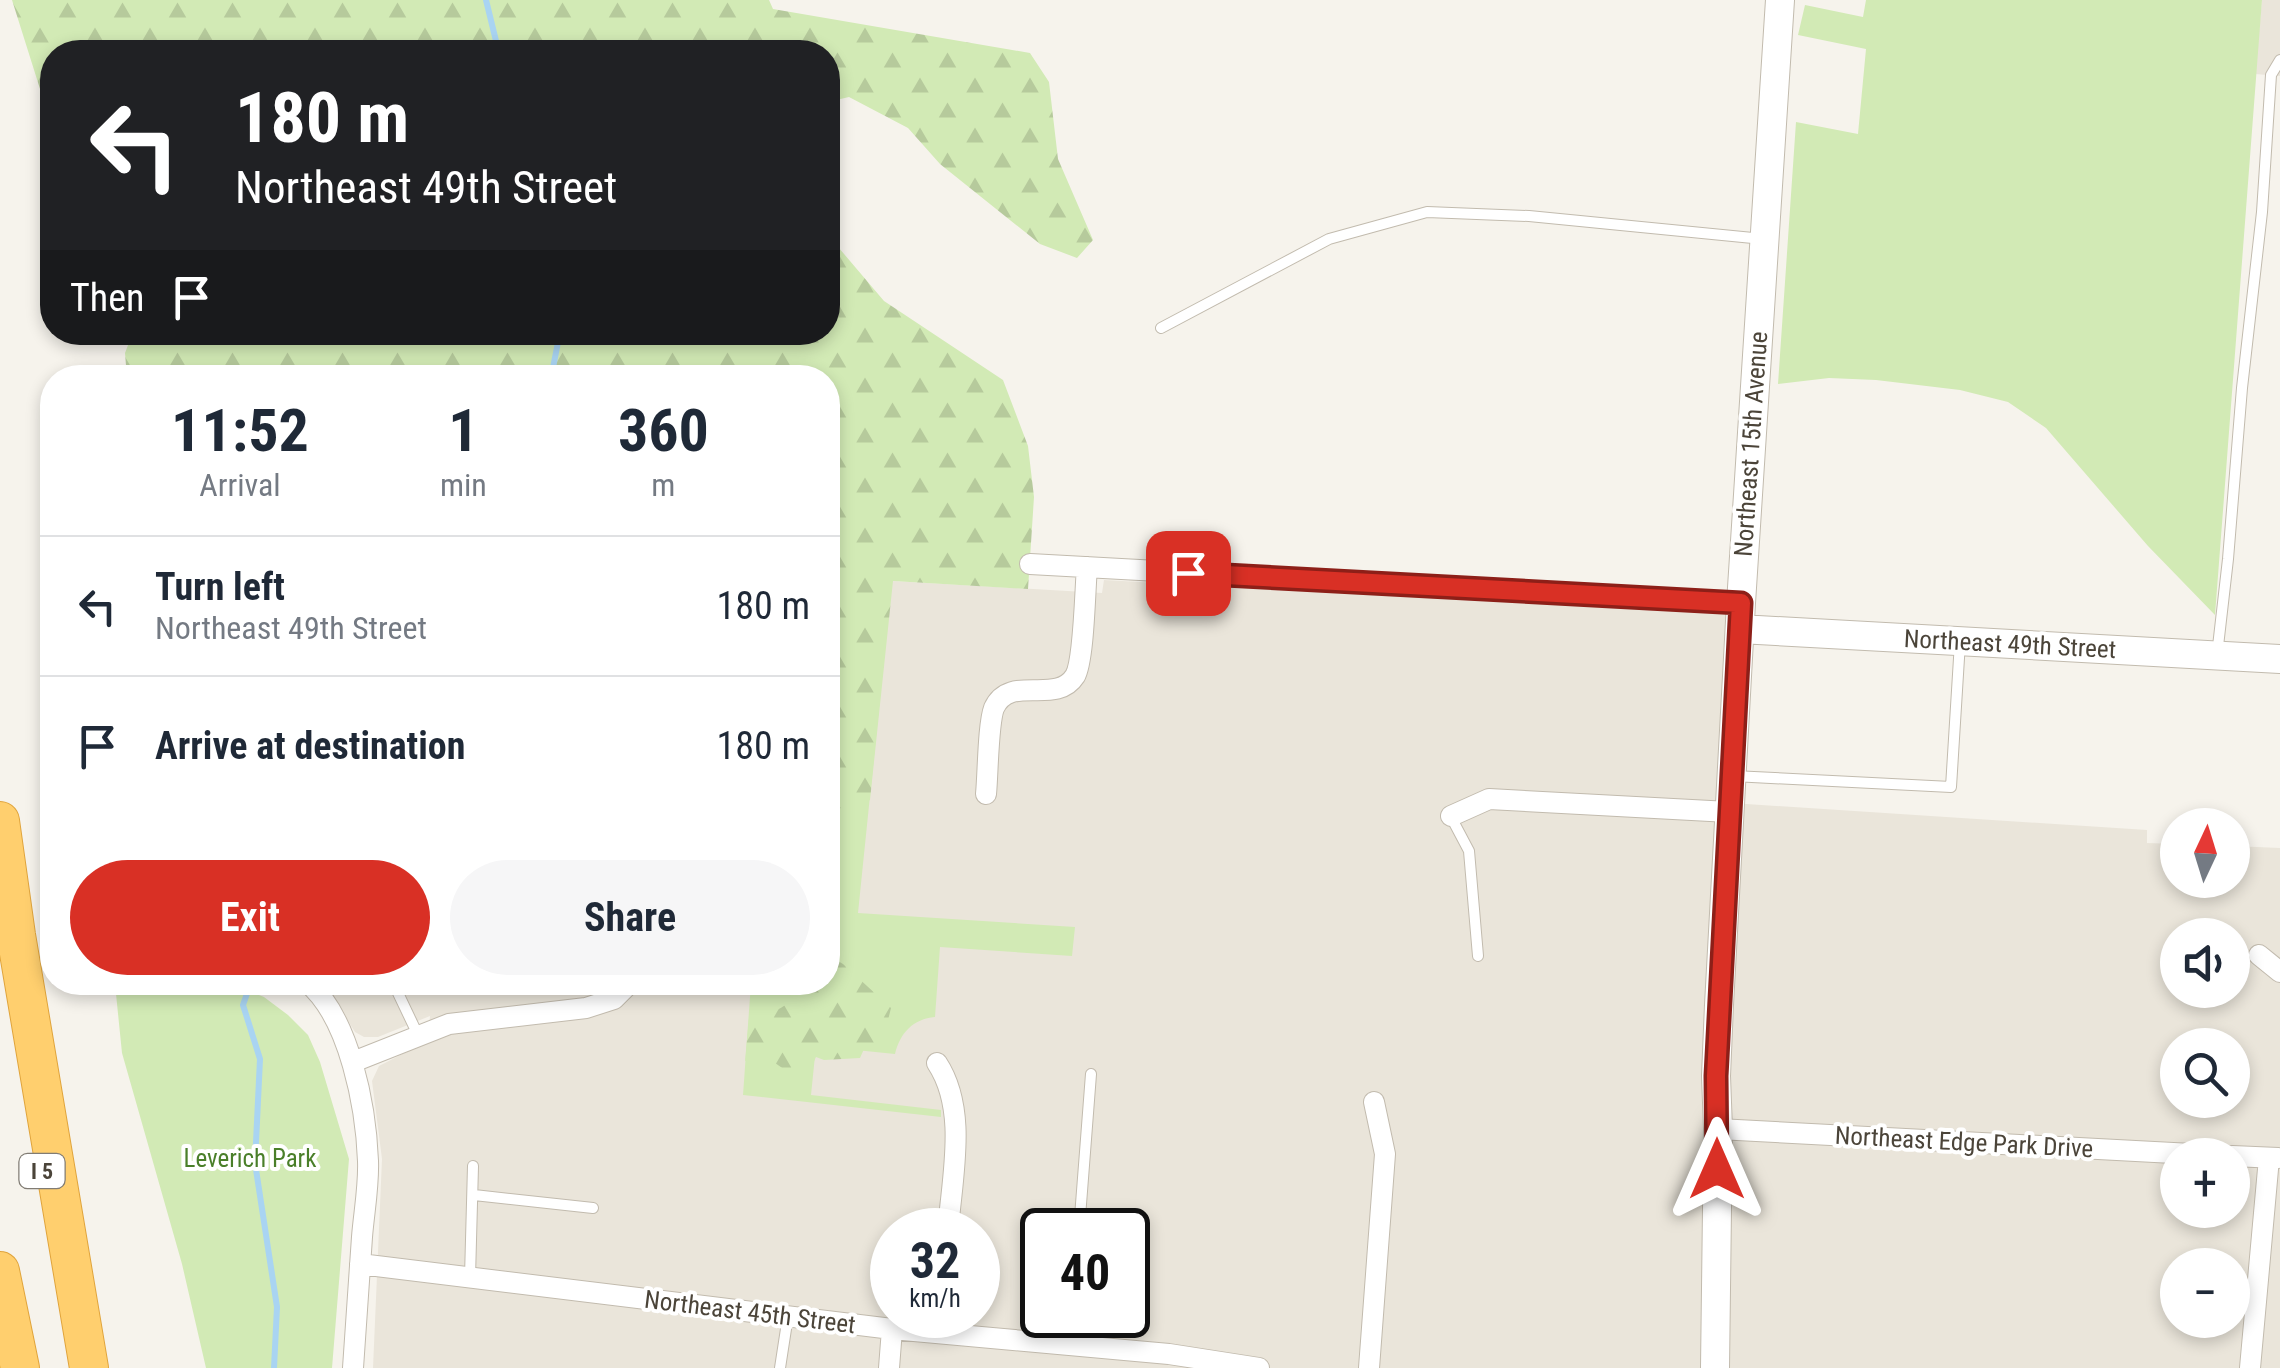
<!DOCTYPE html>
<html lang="en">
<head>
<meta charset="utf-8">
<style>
	:root { --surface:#fff; --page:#f6f6f7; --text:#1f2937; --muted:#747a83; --line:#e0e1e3; --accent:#d93025 }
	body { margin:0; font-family:"Roboto Condensed",sans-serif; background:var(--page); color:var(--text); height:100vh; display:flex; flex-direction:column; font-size:38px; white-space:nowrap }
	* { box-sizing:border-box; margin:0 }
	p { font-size:32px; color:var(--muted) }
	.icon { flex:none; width:55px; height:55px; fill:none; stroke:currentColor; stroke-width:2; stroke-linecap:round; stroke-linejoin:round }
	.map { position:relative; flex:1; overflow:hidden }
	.drawer { position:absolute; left:40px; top:365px; width:800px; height:630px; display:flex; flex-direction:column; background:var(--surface); border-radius:40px; box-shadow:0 5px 15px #0003 }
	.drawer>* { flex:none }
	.banner { position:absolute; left:40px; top:40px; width:800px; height:305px; border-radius:40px; box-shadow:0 5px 15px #0003; background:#202124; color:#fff; overflow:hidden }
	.needle { width:65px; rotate:4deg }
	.controls { position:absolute; left:2160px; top:808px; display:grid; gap:20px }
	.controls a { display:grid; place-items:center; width:90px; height:90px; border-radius:50%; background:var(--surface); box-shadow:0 5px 15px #0003; font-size:50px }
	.speed { position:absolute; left:870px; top:1208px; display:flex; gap:20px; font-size:50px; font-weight:700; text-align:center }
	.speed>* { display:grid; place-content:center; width:130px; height:130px; border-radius:50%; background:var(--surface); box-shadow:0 5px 15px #0003; line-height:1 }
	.speed small { font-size:25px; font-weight:400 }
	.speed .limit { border:5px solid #111; border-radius:15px; background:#fff; color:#111 }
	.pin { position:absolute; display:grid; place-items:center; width:85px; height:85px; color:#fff; margin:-42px; border-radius:20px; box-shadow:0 5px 15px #0006 }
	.me { position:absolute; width:110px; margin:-55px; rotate:0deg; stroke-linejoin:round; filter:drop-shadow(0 0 8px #0008) }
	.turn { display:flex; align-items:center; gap:35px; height:210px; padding:0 30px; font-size:45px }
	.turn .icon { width:130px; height:130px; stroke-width:2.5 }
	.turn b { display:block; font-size:70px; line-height:85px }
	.then { display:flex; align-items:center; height:95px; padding:0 30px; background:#0003; gap:20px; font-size:38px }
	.eta { display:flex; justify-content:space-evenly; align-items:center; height:170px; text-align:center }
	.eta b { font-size:60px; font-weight:700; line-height:70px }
	.primary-button { display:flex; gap:20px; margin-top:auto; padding:20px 30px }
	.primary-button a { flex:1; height:115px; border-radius:60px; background:var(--accent); color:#fff; font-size:40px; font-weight:700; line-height:115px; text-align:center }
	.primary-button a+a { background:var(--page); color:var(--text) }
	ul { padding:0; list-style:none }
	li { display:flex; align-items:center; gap:30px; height:140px; padding:0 30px; border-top:2px solid var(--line) }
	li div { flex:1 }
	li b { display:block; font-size:38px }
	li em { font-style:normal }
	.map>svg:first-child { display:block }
	.residential { fill:#eae5da; fill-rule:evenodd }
	.green { fill:#d2eab5 }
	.forest { fill:url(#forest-firs) }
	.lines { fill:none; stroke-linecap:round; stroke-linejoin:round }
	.stream { stroke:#a9d4f2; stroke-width:6 }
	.service-casing { stroke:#c2bbae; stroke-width:12 }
	.minor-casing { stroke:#c2bbae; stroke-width:22 }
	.tertiary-casing { stroke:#c2bbae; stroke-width:30 }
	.motorway-casing { stroke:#e0a43c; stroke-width:40 }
	.service { stroke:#fff; stroke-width:10 }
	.minor { stroke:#fff; stroke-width:20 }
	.tertiary { stroke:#fff; stroke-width:28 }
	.motorway { stroke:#ffcf6e; stroke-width:38 }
	.route-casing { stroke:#8d1f18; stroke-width:25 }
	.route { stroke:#d93025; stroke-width:18 }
	.labels { text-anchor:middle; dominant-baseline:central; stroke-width:8; stroke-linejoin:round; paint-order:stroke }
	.shield { fill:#fff; stroke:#817c74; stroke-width:2.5 }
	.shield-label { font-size:22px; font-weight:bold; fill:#4b4439 }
	.street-label { font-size:25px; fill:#4b4439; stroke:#fff }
	.park-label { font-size:25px; fill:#4a7f2a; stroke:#fff }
</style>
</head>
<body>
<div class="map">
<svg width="2280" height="1368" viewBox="0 0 2280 1368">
	<defs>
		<pattern id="forest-firs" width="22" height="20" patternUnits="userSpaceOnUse" patternTransform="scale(2.5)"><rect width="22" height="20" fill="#d2eab5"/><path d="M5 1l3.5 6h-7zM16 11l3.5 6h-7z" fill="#b6ca9c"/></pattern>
	</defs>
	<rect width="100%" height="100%" fill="#f6f3ec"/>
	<path class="residential" d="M2262 0H2280V76L2255 74Z
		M1104 580 1727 614 1716 802 2147 830V843L2177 844 2178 880H2232L2233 846 2280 848V1368H373L382 1159 372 1081 379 1066 428 1041 430 1016 378 1037H364L355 1032 324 983 828 982 892 581 1102 593ZM2178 935H2232V990H2178ZM2178 1045H2232V1100H2178ZM2178 1155H2232V1210H2178ZM892 1230H978V1315H892ZM1042 1230H1128V1315H1042ZM2178 1265H2232V1320H2178Z"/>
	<path class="green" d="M1866 0H2262L2215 615 2148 546 2046 428 2008 402 1960 390 1876 380 1829 378 1778 384 1796 122 1858 134 1866 49 1798 35 1805 5 1863 17Z
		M828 576 892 581 858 913 1075 927 1072 956 940 947 935 1017C913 1019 900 1033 895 1054L816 1046 811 1095 941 1110V1117L743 1095 751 983 828 982Z
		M115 984 239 987 264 997 288 1015 308 1035 320 1062 349 1159 332 1368H206L182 1264 122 1053Z"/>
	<path class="forest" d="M12 0H769L773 9 1030 53 1049 82 1058 159 1093 240 1077 258 1040 244 940 164 908 128 849 97 828 102V52H52V127Z
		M828 218 833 241 884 301 1003 380 1028 446 1034 497 1028 589 893 581 870 800 857 807 828 809V378H127L125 353 133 332H828Z
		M828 955 843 964 891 1008 885 1032 877 1048 864 1049 860 1058 824 1060 816 1057 810 1070 802 1076 788 1072 765 1056 745 1061 749 1018C768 1018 798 1002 803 983L828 982Z"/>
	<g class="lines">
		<path class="stream" d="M486 0 497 45 501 52
			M551 378 560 332
			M250 985 243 1005 260 1059 255 1163 277 1307 274 1368"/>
		<g class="service-casing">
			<path id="service" d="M1161 328 1329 239 1427 212 1529 216 1763 239
				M2217 655 2228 559 2242 388 2262 212 2271 75 2280 60
				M1733 776 1951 787 1960 642
				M1451 817 1469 851 1478 956
				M399 982 398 993 418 1035
				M474 1195 593 1208
				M1079 1230 1091 1074
				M470 1277 473 1166
				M1069 1344 1072 1315
				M780 1368 788 1316"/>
		</g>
		<g class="minor-casing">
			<path id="minor" d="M1030 564 1741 603
				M986 794C988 774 988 724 994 708 1010 673 1056 706 1075 676 1084 661 1085 589 1087 567
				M1451 816 1489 799 1729 812
				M2259 955 2280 972
				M307 982C350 1018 366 1108 368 1161 369 1186 364 1212 362 1237 359 1281 356 1324 353 1368
				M353 1062 449 1024 586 1008 614 999 631 982
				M937 1063C968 1110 952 1176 948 1230
				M1718 1129 2211 1155
				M2232 1156 2278 1158
				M360 1264 892 1329 1169 1354 1259 1368
				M889 1368 892 1329
				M1369 1368 1385 1154 1374 1102
				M2250 1368 2269 1158"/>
		</g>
		<g class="tertiary-casing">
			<path id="tertiary" d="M1740 629 2280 659
				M1715 1368 1718 1129 1716 1076 1719 1005 1741 603 1780 0"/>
		</g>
		<g class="motorway-casing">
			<path id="motorway" d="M0 821 16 935 89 1368
				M0 1271 20 1368"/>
		</g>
		<use href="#service" class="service"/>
		<use href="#minor" class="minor"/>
		<use href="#tertiary" class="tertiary"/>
		<use href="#motorway" class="motorway"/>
	</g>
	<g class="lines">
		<g class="route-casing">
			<path id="route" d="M1188 573 1741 603 1716 1076 1717 1169"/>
		</g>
		<use href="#route" class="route"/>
	</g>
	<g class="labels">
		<rect class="shield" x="19.5" y="1154" width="45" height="34" rx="8"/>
		<g class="shield-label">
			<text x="42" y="1171">I 5</text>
		</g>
		<g class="street-label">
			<text transform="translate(1751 444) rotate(-86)">Northeast 15th Avenue</text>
			<text transform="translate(2010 644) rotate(3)">Northeast 49th Street</text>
			<text transform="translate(1964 1142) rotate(3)">Northeast Edge Park Drive</text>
			<text transform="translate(750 1312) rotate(7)">Northeast 45th Street</text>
		</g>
		<g class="park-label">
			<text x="250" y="1158">Leverich Park</text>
		</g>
	</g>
</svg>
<div class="controls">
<a><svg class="needle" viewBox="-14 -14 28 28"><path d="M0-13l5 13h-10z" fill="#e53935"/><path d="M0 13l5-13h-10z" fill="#747a83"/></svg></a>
<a><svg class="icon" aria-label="sound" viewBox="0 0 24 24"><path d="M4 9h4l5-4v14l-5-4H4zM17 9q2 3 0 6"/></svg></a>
<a><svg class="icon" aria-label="search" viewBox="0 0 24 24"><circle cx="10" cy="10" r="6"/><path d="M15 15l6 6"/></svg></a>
<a>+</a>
<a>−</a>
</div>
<div class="speed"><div>32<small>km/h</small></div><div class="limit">40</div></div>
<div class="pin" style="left:1188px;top:573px;background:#d93025"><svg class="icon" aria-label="arrive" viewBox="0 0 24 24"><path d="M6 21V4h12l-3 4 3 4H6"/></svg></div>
<svg class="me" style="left:1717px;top:1169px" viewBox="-20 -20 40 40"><path d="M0-17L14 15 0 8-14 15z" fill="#d93025" stroke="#fff" stroke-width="4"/></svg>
<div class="banner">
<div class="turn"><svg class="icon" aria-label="left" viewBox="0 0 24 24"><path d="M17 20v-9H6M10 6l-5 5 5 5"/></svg><div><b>180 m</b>Northeast 49th Street</div></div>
<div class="then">Then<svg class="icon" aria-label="arrive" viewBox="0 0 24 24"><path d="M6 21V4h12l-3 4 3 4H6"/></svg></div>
</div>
<section class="drawer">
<div class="eta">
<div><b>11:52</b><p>Arrival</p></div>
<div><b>1</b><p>min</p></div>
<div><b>360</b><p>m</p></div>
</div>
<ul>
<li><svg class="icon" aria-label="left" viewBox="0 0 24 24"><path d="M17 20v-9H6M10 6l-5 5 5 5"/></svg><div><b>Turn left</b><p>Northeast 49th Street</p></div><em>180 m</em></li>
<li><svg class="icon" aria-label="arrive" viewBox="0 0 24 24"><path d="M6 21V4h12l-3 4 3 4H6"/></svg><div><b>Arrive at destination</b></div><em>180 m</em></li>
</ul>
<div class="primary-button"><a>Exit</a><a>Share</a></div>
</section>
</div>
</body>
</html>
